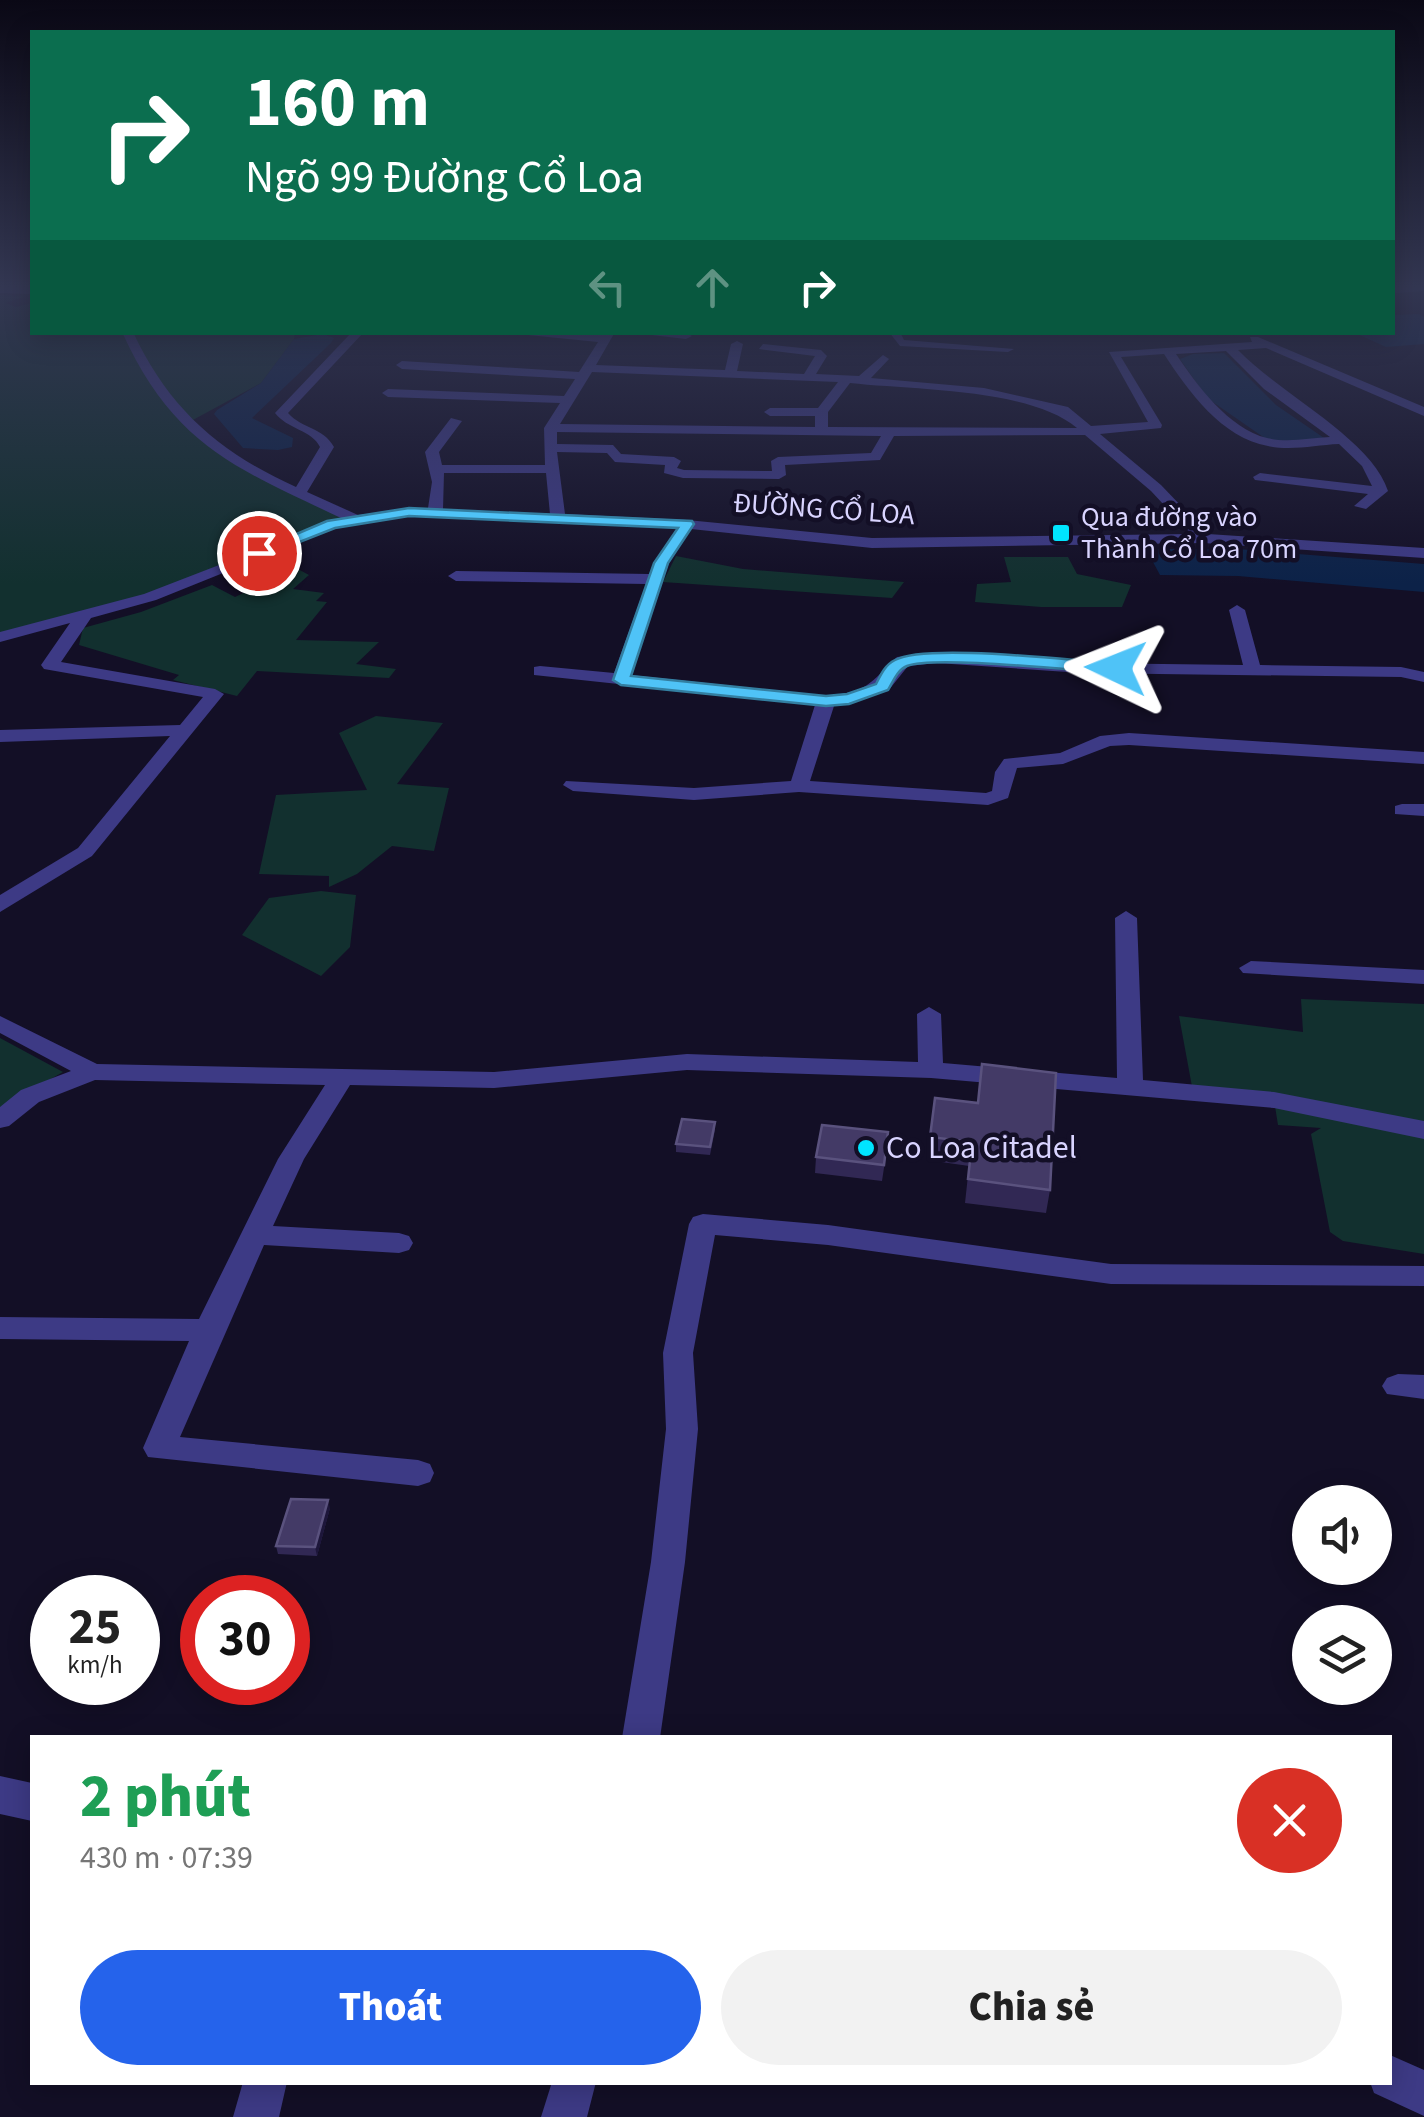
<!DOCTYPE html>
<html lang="vi">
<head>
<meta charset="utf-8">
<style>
	:root { --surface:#fff; --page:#f2f2f2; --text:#222; --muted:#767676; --accent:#2563eb }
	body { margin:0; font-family:"Source Sans 3",sans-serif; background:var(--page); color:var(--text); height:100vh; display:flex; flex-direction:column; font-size:38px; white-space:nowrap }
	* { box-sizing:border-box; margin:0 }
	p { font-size:32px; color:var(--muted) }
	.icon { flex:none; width:55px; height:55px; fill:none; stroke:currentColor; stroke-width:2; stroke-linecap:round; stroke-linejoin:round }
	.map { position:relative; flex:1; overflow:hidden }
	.sheet { position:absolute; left:30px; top:1735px; width:1362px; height:350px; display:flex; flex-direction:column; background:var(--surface); border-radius:0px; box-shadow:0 5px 25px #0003 }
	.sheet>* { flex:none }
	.banner { position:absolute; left:30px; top:30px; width:1365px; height:305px; border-radius:0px; box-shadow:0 5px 25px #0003; background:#0b6e4f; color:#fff; overflow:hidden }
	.controls { position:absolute; left:1292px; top:1485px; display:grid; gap:20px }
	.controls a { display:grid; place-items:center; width:100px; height:100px; border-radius:50%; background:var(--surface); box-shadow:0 5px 25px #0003; font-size:50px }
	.speed { position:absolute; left:30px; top:1575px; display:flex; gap:20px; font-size:50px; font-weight:700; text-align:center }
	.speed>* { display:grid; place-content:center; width:130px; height:130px; border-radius:50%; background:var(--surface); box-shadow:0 5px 25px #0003; line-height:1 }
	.speed small { font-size:25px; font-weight:400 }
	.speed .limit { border:15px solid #d22; background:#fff; color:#111 }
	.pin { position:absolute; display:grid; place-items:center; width:85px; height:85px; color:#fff; margin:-42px; border:5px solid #fff; border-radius:50%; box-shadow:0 2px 10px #0007 }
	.me { position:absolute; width:110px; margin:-55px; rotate:272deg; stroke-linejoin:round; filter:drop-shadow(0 0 8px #0008) }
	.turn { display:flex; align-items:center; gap:35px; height:210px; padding:0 50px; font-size:45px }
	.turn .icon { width:130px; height:130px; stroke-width:2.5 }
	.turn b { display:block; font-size:70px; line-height:85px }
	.lanes { display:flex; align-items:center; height:95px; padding:0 50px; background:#0003; justify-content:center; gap:50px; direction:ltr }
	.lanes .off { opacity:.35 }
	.round { display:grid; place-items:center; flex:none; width:105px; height:105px; border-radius:52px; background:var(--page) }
	.summary { display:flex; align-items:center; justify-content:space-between; height:170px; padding:0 50px }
	h1 { font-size:60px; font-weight:800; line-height:75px; color:#1e9e55 }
	.cta { display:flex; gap:20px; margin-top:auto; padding:20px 50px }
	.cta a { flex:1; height:115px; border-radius:60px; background:var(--accent); color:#fff; font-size:40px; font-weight:800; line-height:115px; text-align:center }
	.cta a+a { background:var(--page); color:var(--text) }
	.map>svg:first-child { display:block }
	.green { fill:#12302f }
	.water { fill:#0c2248 }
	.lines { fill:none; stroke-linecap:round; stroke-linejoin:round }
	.minor { fill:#3d3a85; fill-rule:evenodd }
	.wall { fill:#312854 }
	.shaded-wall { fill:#1d163a }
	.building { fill:#433a66; stroke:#5a527e; stroke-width:2.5 }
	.route { fill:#4fc3f7; stroke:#337fa1; stroke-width:2.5 }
	.poi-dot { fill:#00e5ff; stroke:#130f26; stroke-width:4 }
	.labels { text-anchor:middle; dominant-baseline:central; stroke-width:9; stroke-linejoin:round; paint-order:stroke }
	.far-street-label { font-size:28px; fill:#d9d4ff; stroke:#130f26 }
	.far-poi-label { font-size:28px; fill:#d9d4ff; stroke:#130f26; text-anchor:start }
	.poi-label { font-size:32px; fill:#d9d4ff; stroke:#130f26; text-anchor:start }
</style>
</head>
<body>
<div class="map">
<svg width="1424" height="2117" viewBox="0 0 1424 2117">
	<rect width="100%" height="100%" fill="#130f26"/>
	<path class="green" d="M0 295 26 296 5 303 16 307 32 303V332L295 333 294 339 261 383 191 421 229 459 354 519 150 597 0 637Z
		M676 556 743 569 904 582 892 598 663 582Z
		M1004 557H1068L1077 574 1131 585 1122 607H1041L975 602 977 584 1011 582Z
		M296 568 309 575 293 589 324 593 316 601 327 602 296 640 379 642 356 664 396 669 389 678 257 671 237 696 173 680 179 675 79 645 83 628 141 612 212 585 235 597Z
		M376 716 443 723 397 784 449 788 434 851 392 846 357 874 329 887V876L259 874 276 795 367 790 339 733Z
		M321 891 356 895 350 947 321 976 242 935 269 898Z
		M1301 999 1424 1004V1254L1343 1241 1330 1232 1311 1134 1321 1128 1278 1125 1274 1100 1193 1092 1179 1016 1303 1032Z
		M0 1038 63 1072 0 1108Z"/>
	<path class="water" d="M1419 314 1424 317V344L1386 347 1355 333 1392 332 1393 315Z
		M323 334 334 338 331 343 252 418 293 438 292 447 278 450 243 448 214 414 217 410 261 383 294 339Z
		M1224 353 1276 405 1327 440 1269 441 1207 398 1180 359 1193 354Z
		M1146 549H1237L1424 564V592L1238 576 1160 575Z"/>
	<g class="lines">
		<path class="minor" d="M0 288H32V294L0 293Z
			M1392 288H1424V291L1396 293Z
			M122 332H133C169 409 220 453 296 487L320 447C312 430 287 429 275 413L352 332H364L288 413C302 429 323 427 334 447L307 492 358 515 428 508 432 482 425 452 451 418 462 421 439 452 442 465H545L544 428 560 403 388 397 382 393 388 389 564 396 575 379 402 369 396 365 402 361 579 372 598 342 499 332H615L596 365 725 370 731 344 737 341 743 344 737 371 804 374 815 356 759 349 763 344 821 350 827 356 816 374 859 376 883 355 889 359 871 378 984 388 1068 407 1091 426 1148 422 1109 352 1252 342 1250 337H1258L1424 407V416L1266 348 1238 350C1279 393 1372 439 1388 491L1366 509 1354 506 1368 494 1255 480 1253 477 1260 473 1372 486 1362 466 1339 444C1316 445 1291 451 1268 446 1222 438 1188 391 1164 354L1121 357 1162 425 1161 428 1100 434 1161 485 1208 534 1424 548V558L1204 543 872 548 691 529 669 563 631 675 826 696C868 692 869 684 897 657L937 653 1082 663 1243 665 1229 610 1237 605 1245 610 1260 665 1401 667 1424 672V682L1401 677 1082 673 937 663 908 666 888 691 834 706 810 781 986 793 992 791 995 772 1004 759 1060 753 1100 736 1129 733 1424 752V764L1129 745 1110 746 1063 764 1017 768 1008 798 988 805 799 792 694 800 573 791 563 785 566 781 694 788 791 781 815 705 534 675V667L540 666 614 673 646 584 456 581 448 576 456 571 649 574 677 528 409 516 335 528 156 600 91 618 61 662 215 689 224 694 92 856 0 912V895L78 848 170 736 0 742V730L180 725 203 697 44 669 41 665 70 623 0 642V632L144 594 341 518C236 468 174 446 122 332ZM1226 351 1264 389 1330 437C1310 438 1287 443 1267 438 1229 429 1196 384 1176 354ZM592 372 838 382 818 408H770L764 412 770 416H815V427L560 424ZM850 383C912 390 1030 388 1077 428L828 427V412ZM557 432 881 436 871 453 778 457 771 461 772 471 684 470 677 468 681 461 674 457 621 454 613 445 557 444ZM1085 435 1151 491 1191 534 872 538 687 520 565 514 557 452 607 453 615 462 665 465 664 473 683 478 779 479 786 475 785 465 880 460 894 436ZM444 473H546L550 514 443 509Z
			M626 332H684L692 336 686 339Z
			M889 332H900L904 340 1014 349 1008 352 900 346Z
			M1402 804H1424V816L1395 814V806Z
			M1126 911 1137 918 1143 1080 1274 1092 1424 1121V1139L1274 1108 931 1078 687 1070 494 1088 350 1085 304 1159 273 1226 399 1233 409 1236 413 1243 409 1250 399 1253 264 1245 180 1437 418 1460 430 1464 434 1473 430 1482 418 1486 148 1457 143 1448 189 1341 0 1339V1317L199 1319 278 1159 325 1085 95 1080 39 1102 9 1126 0 1128V1107L21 1090 71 1071 0 1033V1016L97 1064 494 1072 687 1054 918 1062 917 1014 929 1007 941 1014 943 1063 1117 1078 1115 918Z
			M1251 961 1424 970V984L1243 973 1239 968Z
			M703 1214 828 1225 1111 1264 1424 1266V1286L1111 1284 828 1245 715 1235 693 1353 698 1429 685 1562 660 1738H622L651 1562 666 1429 663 1353 689 1224 693 1217Z
			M1398 1374 1424 1375V1399L1387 1394 1382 1386 1387 1378Z
			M0 1776 32 1783V1821L0 1814Z
			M1390 2055 1424 2070V2116L1374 2093 1370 2082H1390Z
			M243 2082H287L279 2117H233Z
			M552 2082H596L587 2117H541Z"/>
	</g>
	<path class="wall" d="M935 1098 1050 1190 1046 1213 965 1203 969 1166 927 1160Z
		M715 1122V1130L710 1155 676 1152V1144Z
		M887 1148 882 1181 815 1173 816 1157Z
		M330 1508 317 1556 278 1554 276 1546Z"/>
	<path class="shaded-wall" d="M328 1500 330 1508 317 1556 315 1547Z"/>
	<path class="building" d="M982 1064 1056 1073 1050 1190 968 1179 972 1142 930 1137 935 1098 978 1103Z
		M682 1119 715 1122 710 1147 676 1144Z
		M822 1125 888 1132 884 1165 816 1157Z
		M291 1499 328 1500 315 1547 276 1546Z"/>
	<linearGradient id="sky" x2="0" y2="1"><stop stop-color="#0a0815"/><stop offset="0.49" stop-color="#333752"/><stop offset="1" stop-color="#333752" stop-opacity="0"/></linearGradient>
	<rect width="1424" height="584" fill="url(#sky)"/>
	<path class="route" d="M409 508 692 521 694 524 668 563 631 676 826 696 847 694 876 684C881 674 885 665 895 660 926 643 1074 661 1116 663L1124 668 1116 673C1078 671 934 655 907 666 897 670 893 682 888 690L849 704 826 706 621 685 613 680 654 563 678 528 409 516 335 528 264 556 252 553 327 521Z"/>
	<g class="poi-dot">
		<rect x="1051" y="523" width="20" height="20" rx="5"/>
		<circle cx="866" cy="1148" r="10"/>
	</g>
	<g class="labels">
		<g class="far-street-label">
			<text transform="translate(824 509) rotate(4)">ĐƯỜNG CỔ LOA</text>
		</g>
		<g class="far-poi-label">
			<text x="1081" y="517">Qua đường vào<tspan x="1081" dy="32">Thành Cổ Loa 70m</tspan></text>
		</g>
		<g class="poi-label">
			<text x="886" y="1148">Co Loa Citadel</text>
		</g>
	</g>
</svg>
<div class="controls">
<a><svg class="icon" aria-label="sound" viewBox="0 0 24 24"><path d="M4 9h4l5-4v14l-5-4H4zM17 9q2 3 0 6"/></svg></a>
<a><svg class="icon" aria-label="layers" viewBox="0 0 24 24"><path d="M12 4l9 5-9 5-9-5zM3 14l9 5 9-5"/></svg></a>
</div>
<div class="speed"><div>25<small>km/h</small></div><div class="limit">30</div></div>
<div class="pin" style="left:259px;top:553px;background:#d93025"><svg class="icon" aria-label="arrive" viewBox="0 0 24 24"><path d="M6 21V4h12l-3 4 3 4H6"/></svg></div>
<svg class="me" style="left:1116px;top:668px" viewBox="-20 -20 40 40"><path d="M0-17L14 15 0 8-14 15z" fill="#4fc3f7" stroke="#fff" stroke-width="4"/></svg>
<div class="banner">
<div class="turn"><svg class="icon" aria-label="right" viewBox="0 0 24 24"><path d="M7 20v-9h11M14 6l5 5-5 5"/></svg><div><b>160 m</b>Ngõ 99 Đường Cổ Loa</div></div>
<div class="lanes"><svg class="icon off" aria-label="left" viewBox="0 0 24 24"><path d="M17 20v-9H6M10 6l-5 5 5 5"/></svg><svg class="icon off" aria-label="ahead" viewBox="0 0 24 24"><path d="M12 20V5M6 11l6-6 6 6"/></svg><svg class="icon" aria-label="right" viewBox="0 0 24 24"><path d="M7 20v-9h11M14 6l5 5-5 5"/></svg></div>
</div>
<section class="sheet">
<div class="summary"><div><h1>2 phút</h1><p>430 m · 07:39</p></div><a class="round" style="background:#d93025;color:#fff"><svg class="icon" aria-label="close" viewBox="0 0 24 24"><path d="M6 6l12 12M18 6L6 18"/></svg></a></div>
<div class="cta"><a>Thoát</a><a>Chia sẻ</a></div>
</section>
</div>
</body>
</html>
